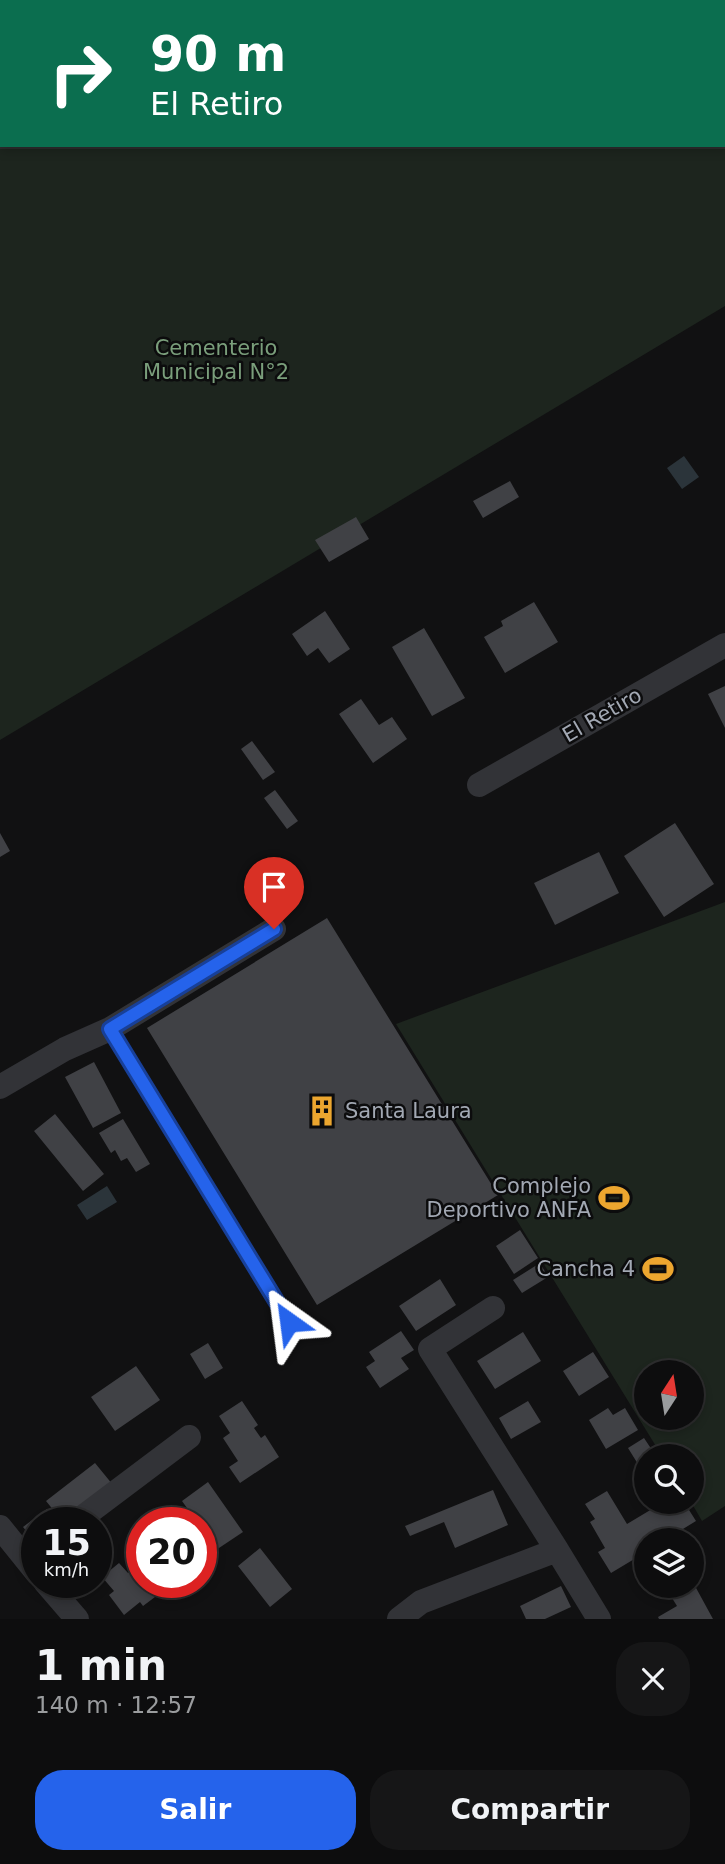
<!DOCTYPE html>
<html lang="es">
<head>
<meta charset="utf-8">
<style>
	:root { --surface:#0d0d0e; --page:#161617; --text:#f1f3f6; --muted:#9a9c9e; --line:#2d2d2e; --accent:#2563eb }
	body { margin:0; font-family:"DejaVu Sans",sans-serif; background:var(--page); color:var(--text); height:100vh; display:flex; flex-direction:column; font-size:26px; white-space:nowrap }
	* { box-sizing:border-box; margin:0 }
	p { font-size:23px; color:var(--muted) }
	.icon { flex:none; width:38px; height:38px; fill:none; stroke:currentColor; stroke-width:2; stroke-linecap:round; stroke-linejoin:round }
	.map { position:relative; height:1619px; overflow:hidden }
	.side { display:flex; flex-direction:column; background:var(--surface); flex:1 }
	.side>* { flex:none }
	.hud { position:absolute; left:0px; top:0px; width:726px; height:147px; box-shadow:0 4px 10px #0003,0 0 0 2px var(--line); background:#0b6e4f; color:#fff; overflow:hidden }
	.needle { width:46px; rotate:12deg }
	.fabs { position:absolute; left:634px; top:1360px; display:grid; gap:14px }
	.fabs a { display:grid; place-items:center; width:70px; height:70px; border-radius:50%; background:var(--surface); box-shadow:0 4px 10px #0003,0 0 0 2px var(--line); font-size:35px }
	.speed { position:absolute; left:21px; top:1507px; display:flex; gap:14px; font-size:35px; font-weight:700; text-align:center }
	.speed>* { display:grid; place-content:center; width:91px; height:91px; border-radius:50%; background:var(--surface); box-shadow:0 4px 10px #0003,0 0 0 2px var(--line); line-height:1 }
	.speed small { font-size:18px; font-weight:400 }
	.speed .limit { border:10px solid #d22; background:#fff; color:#111 }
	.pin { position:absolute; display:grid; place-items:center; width:60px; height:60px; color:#fff; margin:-72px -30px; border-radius:50% 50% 50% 0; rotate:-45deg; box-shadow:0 0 7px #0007 }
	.pin .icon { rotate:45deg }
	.me { position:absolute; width:77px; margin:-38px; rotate:329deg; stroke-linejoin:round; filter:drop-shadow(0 0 5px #0008) }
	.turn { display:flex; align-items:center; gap:24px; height:147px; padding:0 35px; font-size:32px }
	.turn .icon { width:91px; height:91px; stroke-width:2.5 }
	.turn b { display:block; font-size:49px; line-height:60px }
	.round { display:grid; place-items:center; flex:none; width:74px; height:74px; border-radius:28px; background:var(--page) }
	.summary { display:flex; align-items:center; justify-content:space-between; height:119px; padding:0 35px }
	h1 { font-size:42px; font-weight:700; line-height:52px }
	.cta { display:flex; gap:14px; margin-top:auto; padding:14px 35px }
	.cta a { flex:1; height:80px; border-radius:28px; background:var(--accent); color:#fff; font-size:28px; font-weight:700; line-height:80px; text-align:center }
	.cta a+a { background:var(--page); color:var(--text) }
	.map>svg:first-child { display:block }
	.green { fill:#1d251e; fill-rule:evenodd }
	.water { fill:#2b343a }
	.building { fill:#404145 }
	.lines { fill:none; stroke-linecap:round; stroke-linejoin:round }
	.path { stroke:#383a3e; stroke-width:4.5; stroke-dasharray:3.5 5; stroke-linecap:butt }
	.service { stroke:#323337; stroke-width:12 }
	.minor { stroke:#323337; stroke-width:24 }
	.route-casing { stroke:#184099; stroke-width:18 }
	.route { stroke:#2563eb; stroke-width:12 }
	.labels { text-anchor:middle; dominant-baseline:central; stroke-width:5; stroke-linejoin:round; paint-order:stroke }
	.park-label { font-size:21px; fill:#7a9e7b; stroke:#0c0c0d }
	.street-label { font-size:21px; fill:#a2a8b3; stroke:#0c0c0d }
	.poi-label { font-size:21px; fill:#a2a8b3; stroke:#0c0c0d; text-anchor:end }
</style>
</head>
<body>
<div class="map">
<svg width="725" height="1619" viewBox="0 0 725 1619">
	<rect width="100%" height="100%" fill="#111112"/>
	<path class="green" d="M0 0H725V306L0 740ZM2 2H724V145H2Z
		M725 902V1506L702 1521 691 1502V1456H662L396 1024ZM646 1372H691V1418H646Z"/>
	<path class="water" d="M684 456 699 477 682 489 667 468Z
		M107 1186 117 1202 87 1220 77 1205Z"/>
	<path class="building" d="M510 481 519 497 483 518 473 501Z
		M356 517 369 539 329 562 315 540Z
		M534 602 558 642 505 673 484 637 503 626 501 621Z
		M325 611 350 649 329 663 318 648 307 656 292 634Z
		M424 628 465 698 432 716 392 647Z
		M725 686V728L708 694Z
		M361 699 379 725 392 717 407 739 373 763 339 714Z
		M252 741 275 772 263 780 241 749Z
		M275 790 298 821 287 829 264 798Z
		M675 823 714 884 664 917 624 856Z
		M0 833 10 851 0 857Z
		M599 852 619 893 555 925 534 883Z
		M327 918 498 1195 317 1305 147 1028Z
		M94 1062 121 1113 93 1128 65 1077Z
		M55 1114 104 1174 83 1191 34 1131Z
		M123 1119 150 1164 136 1172 127 1158 121 1161 115 1150 111 1153 99 1133Z
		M520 1230 538 1258 514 1274 496 1246Z
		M540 1263 548 1277 522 1293 513 1280Z
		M440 1279 456 1305 416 1331 399 1306Z
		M401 1331 414 1350 401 1358 409 1369 380 1388 366 1367 375 1361 369 1352Z
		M523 1332 541 1361 495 1389 477 1361Z
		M208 1343 223 1368 205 1379 190 1354Z
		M593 1352 609 1377 579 1396 563 1371Z
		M136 1366 160 1400 115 1431 91 1397Z
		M242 1401 258 1425 254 1428 261 1438 265 1435 279 1457 240 1483 229 1467 238 1461 223 1438 230 1433 219 1416Z
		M528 1401 541 1422 511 1439 499 1418Z
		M608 1408 613 1415 625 1408 638 1430 606 1449 589 1420Z
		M644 1438 656 1456H646V1477L628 1448Z
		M95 1463 113 1485 66 1522H63L46 1501Z
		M208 1482 243 1532 216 1550 201 1528V1522H197L182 1501Z
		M493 1490 508 1525 455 1548 444 1522 410 1536 405 1526Z
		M607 1491 627 1524 662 1503 661 1502H684L696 1521 665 1540H646V1552L611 1573 598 1552 605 1548 590 1522 595 1519 585 1504Z
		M47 1509 58 1522H37V1544L23 1527Z
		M260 1548 292 1589 270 1607 238 1566Z
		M119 1563 128 1573 133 1570 155 1597 143 1606 140 1602 124 1615 109 1595 114 1591 102 1577Z
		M561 1586 571 1607 545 1619H526L520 1606Z
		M695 1586 713 1619H659L658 1617 677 1606 672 1598Z"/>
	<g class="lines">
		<path class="path" d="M504 0 505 2
			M528 2 529 0
			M556 2 557 0"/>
		<path class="service" d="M110 1029 289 1323"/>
		<path class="minor" d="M479 785 725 645
			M0 1087 65 1049 110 1029 274 929
			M493 1308 430 1349 557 1550
			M76 1522 189 1437
			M0 1527 37 1573
			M45 1582 77 1619
			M399 1619 421 1602 557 1550 599 1619"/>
	</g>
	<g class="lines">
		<g class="route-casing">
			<path id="route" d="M274 929 110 1029 289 1322"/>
		</g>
		<use href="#route" class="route"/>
	</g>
	<defs>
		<g id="building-bare" transform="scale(2.415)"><path d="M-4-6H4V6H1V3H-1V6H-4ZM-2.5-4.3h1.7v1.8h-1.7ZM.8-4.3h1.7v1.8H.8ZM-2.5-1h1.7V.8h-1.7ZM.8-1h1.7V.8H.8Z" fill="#eca62f" stroke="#0c0c0d" stroke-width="2.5" paint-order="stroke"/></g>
		<g id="stadium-bare" transform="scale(2.415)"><path d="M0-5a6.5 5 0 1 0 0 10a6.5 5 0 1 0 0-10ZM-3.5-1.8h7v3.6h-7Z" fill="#eca62f" stroke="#0c0c0d" stroke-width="2.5" paint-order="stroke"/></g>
	</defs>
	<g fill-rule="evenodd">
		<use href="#building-bare" x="322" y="1111"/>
		<use href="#stadium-bare" x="614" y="1198"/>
		<use href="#stadium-bare" x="658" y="1269"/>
	</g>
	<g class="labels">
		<g class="park-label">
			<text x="216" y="348">Cementerio<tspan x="216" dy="24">Municipal N°2</tspan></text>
		</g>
		<g class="street-label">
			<text transform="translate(602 715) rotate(-30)">El Retiro</text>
		</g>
		<g class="poi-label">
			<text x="345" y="1111" text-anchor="start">Santa Laura</text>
			<text x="591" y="1186">Complejo<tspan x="591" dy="24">Deportivo ANFA</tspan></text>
			<text x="635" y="1269">Cancha 4</text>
		</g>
	</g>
</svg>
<div class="fabs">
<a><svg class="needle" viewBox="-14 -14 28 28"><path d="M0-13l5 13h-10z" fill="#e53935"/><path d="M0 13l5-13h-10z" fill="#9a9c9e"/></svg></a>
<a><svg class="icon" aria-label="search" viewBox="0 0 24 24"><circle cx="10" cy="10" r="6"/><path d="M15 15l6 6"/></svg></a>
<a><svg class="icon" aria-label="layers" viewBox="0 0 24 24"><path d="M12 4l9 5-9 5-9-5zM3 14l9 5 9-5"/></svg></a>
</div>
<div class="speed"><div>15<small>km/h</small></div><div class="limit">20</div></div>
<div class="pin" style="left:274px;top:929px;background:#d93025"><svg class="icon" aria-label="arrive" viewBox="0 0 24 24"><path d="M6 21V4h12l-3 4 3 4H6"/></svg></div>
<svg class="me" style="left:289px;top:1322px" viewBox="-20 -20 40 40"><path d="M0-17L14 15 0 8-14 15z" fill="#2563eb" stroke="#fff" stroke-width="4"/></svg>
<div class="hud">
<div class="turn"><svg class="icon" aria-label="right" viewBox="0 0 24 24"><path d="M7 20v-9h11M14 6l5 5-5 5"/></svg><div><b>90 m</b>El Retiro</div></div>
</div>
</div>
<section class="side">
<div class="summary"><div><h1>1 min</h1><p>140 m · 12:57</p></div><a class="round"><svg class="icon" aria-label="close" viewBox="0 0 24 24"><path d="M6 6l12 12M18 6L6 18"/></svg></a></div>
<div class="cta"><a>Salir</a><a>Compartir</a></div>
</section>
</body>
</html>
